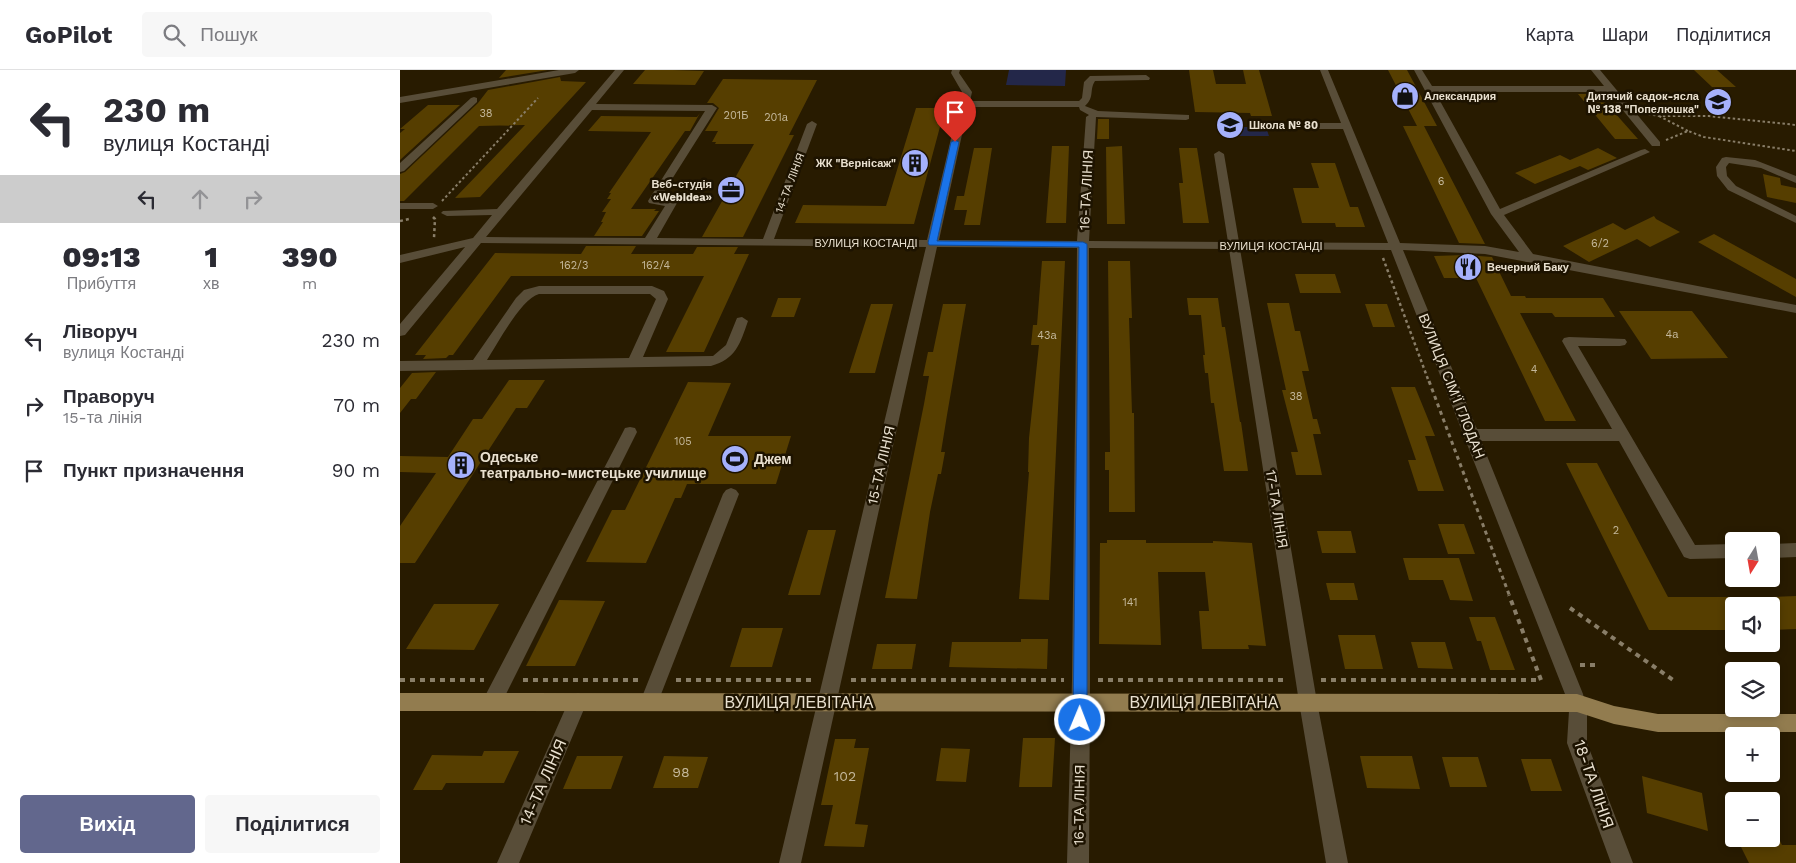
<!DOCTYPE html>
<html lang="uk">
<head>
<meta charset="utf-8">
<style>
	:root { --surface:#fff; --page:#f7f7f7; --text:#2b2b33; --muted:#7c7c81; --line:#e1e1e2; --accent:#62678d }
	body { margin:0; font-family:"Work Sans",sans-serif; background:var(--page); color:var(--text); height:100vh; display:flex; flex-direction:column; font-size:19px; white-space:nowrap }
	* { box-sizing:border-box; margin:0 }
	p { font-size:16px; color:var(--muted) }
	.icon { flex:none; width:28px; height:28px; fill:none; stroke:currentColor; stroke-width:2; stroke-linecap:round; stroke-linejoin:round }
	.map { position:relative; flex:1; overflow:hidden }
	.panel { display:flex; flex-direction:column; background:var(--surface); width:400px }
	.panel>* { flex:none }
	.banner { background:#fff; color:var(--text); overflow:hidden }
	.needle { width:32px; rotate:191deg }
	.tools { position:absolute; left:1325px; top:462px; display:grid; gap:10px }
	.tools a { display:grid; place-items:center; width:55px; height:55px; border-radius:5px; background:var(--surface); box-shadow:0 2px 8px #0003; font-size:25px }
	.pin { position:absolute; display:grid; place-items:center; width:42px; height:42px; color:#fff; margin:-51px -21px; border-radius:50% 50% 50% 0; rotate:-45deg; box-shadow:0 0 5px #0007 }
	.pin .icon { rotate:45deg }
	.me { position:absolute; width:55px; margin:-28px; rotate:1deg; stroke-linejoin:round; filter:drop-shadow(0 0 4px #0008) }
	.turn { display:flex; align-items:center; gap:18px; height:105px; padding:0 20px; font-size:22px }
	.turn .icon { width:65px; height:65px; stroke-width:2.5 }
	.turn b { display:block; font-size:35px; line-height:42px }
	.lanes { display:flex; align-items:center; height:48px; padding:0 20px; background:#0003; justify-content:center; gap:25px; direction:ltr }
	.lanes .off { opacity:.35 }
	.eta { display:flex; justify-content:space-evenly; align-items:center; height:85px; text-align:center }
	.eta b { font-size:30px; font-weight:800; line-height:35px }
	.button { display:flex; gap:10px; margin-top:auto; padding:10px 20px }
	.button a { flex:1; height:58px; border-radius:5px; background:var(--accent); color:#fff; font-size:20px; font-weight:800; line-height:58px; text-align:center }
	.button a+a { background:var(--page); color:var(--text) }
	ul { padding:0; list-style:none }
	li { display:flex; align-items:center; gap:15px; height:65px; padding:0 20px }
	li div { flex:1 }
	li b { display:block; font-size:19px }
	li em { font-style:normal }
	header { display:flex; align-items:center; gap:30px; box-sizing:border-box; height:70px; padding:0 25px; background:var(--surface); border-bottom:1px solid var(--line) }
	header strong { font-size:24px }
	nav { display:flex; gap:28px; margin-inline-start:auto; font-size:18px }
	.search { width:350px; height:45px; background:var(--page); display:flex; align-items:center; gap:12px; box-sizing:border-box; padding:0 18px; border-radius:5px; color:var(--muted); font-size:19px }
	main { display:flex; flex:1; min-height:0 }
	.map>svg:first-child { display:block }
	.green { fill:#232749 }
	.building { fill:#563e00 }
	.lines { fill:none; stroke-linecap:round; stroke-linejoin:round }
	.path-far3 { stroke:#897e68; stroke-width:2; stroke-dasharray:2.5 2.5; stroke-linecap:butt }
	.path-far2 { stroke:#897e68; stroke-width:2.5; stroke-dasharray:3 3; stroke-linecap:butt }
	.path-far1 { stroke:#897e68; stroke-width:3; stroke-dasharray:4 4; stroke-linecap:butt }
	.path { stroke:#897e68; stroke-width:4; stroke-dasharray:5 5; stroke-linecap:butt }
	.minor { fill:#584d38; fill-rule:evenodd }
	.major { fill:#927c4f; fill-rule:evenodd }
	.route { fill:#1a73e8; stroke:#114b97 }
	.labels { text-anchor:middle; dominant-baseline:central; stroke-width:5; stroke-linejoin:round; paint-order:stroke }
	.far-poi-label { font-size:11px; font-weight:bold; fill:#e9e0cf; stroke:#1d1300; text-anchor:start }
	.number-label { font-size:11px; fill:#c4b89b }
	.far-street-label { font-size:11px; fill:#e9e0cf; stroke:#1d1300 }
	.street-label { font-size:14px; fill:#e9e0cf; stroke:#1d1300 }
	.poi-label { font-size:14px; font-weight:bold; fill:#e9e0cf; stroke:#1d1300; text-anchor:start }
	.near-number-label { font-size:14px; fill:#c4b89b }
	.near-street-label { font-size:16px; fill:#e9e0cf; stroke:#1d1300 }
</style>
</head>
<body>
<header>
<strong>GoPilot</strong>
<div class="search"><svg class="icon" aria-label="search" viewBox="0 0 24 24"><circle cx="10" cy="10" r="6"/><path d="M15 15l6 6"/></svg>Пошук</div>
<nav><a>Карта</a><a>Шари</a><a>Поділитися</a></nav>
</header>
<main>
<section class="panel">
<div class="banner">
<div class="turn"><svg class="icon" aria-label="left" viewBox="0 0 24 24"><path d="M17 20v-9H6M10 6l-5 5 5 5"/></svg><div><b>230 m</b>вулиця Костанді</div></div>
<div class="lanes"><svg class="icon" aria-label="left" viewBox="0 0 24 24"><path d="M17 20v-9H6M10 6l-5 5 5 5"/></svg><svg class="icon off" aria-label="ahead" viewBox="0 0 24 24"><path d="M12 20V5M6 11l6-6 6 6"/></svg><svg class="icon off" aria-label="right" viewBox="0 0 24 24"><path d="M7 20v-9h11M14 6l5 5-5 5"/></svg></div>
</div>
<div class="eta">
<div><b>09:13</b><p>Прибуття</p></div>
<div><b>1</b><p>хв</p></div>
<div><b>390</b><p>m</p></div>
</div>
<ul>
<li><svg class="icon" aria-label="left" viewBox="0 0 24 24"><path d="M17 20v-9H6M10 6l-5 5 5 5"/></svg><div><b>Ліворуч</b><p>вулиця Костанді</p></div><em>230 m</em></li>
<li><svg class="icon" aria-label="right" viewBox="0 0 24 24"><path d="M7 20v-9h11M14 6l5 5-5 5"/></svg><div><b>Праворуч</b><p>15-та лінія</p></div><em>70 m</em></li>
<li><svg class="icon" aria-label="arrive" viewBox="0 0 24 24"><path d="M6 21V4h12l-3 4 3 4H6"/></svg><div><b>Пункт призначення</b></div><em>90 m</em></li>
</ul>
<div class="button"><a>Вихід</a><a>Поділитися</a></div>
</section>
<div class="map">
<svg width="1396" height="793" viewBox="0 0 1396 793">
	<rect width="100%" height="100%" fill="#281b00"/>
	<path class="green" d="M609 0H666L665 16 606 15Z
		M825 57H866L869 66H827Z"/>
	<path class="building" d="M106 0H148L99 8Z
		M245 0H273L304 1 295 15 233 14Z
		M789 0H813L816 14H846L843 0H859L872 46H851L850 43 795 42Z
		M988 0H1007L1037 56H1024L1085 174 1059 173 1003 56H1019H1017Z
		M1294 0H1317L1336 17H1312Z
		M160 7 161 11 186 12 80 127 55 128 125 55 79 56 4 131H0V104L5 102 78 33 88 20Z
		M323 9 417 10 389 65H394L343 167H302L354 74H315L316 72H312L318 61H305L319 38 313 33H307Z
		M1178 24H1198L1238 69H1215Z
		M28 35H60L0 90V63L5 59H0Z
		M516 38H545L514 154 395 153 403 135 486 136Z
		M300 43 290 61H285L231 139H256L254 141H259L242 166H194L203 152H201L206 142H202L211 129H207L211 123H209L251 62 188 61 201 46 297 47Z
		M698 49H709V69H697Z
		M652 76H669L666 153H646Z
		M722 76 725 154H707L706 77Z
		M574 78H592L580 155H564L567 140H554L557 126H564Z
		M779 78H797L809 153H783L779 113H783Z
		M1198 78 1217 88 1188 100 1180 96 1135 114 1115 103 1160 85 1170 90Z
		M911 93H935L950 137H958L965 157H936L935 153H902L893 118H919Z
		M1363 104 1380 108 1381 115 1396 118V133L1367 127Z
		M1254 146 1256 149 1280 162 1250 177 1237 169 1189 192 1163 176 1213 153 1225 160Z
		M1314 164 1396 209V227L1298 172Z
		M186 176H236L231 184H293L297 177H338L334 184H349L304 282H266L304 206H111L53 285H49L46 288 23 289 26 285H15L95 183 181 184Z
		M1065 185 1092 187 1111 226H1125L1126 228H1203L1215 247H1155L1152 243H1120L1176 351H1145L1076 208H1044L1034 186Z
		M642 191H665L649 530 619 529 629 402H628L629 368 639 275H631L633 255H637Z
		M708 191H730L732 248H729L732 343H734L735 442H709V400H705V382H710Z
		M895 204H935L941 223H900Z
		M378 228H401L394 247H371Z
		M787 228H818L822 257H825L840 352H841L848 401H824L814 333H811L808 303H805L803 285H805L801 245H789Z
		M867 233H889L895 261H900L909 301H902L913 349H917L921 364H913L922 405H896L891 382H898L882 320H886Z
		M471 234H493L475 303H449Z
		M543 234H566L547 345 541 382H545L541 404H538L530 442 517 529 485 528 524 334 529 306H523L528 282H533Z
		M965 234H987L995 257H973Z
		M1219 241H1292L1328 288 1251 289Z
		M36 302 16 329H11L0 343V318L12 303Z
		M109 310H145L127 338H116L15 493H0V456L36 403 0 402V386L48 387 73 349H82Z
		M288 312 331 313 308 366H391L376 414H287L281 428H275L246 493 186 492 212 440H225Z
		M991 317H1015L1035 366H1025L1044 421H1018L1008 390H1016Z
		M1166 393H1197L1268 527H1334V560H1249Z
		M1038 454H1064L1075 484H1048Z
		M408 460H436L420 525H388Z
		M917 461H951L956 483H922Z
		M707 470H746V473H813V471L852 473 866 576 848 575 849 579H802L799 541H809L805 502H758L761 575 699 574 700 473H707Z
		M1003 488H1059L1073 531 1050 530 1043 510H1009Z
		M926 513H954L958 530H930Z
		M1396 526V559L1371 560V527Z
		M159 530 205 531 175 596H126Z
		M34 534H99L74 580 6 579Z
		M1069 547H1095L1115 600H1090L1081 571H1077Z
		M342 558H383L372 597H330Z
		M938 565H975L983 599H945Z
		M621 569H648L647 599 549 597 552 572H621Z
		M1011 572H1045L1053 599 1018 598Z
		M477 574H516L512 599H472Z
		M623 668H655L652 717H619Z
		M435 669H456L454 678H469L455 754 468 755 464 777 424 776 433 735H421Z
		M541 678 570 679 566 712 536 711Z
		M84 681H119L104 713H46L42 720H13L32 685 82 686Z
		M177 686H223L211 719H163Z
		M264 686 308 687 298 718H253Z
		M960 686H1012L1020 719 967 718Z
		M1042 687H1078L1087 717H1050Z
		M1121 689H1151L1162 721H1131Z
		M1242 706 1302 723 1308 761 1247 743Z
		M1337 769H1379L1382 775H1396V793H1349Z"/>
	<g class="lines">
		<path class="path-far3" d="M1248 44 1259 46H1309L1396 55
			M1259 46 1288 61
			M1266 70 1288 61 1304 67 1396 81
			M42 131 138 28"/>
		<path class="path-far2" d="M33 147 35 149 34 168
			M0 151 9 149
			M983 188 1029 312"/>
		<path class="path-far1" d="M1029 311 1110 527"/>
		<path class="path" d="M1170 538 1276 612
			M1180 595H1195
			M0 610H84
			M123 610H239
			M276 610H414
			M451 610H664
			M698 610H887
			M921 610H1141L1109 525"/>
		<path class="minor" d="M159 0H179L175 3 0 33V27Z
			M215 0H224L196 34 312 35 317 38 260 128 276 131 277 133 257 168 363 169 407 54 412 51 417 54 374 169 527 170 562 22 551 3 552 0H560L559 3 572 22 570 31H679L682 28 684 12 690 6 746 5 750 8 749 10 695 11C689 20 695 27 685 36L698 41 789 45V49L786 50 696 47 689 171 828 172 814 84 819 81 824 84 839 172 988 173 943 59H912L907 56 912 53H941L920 0H928L1000 173 1085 176 1119 182 1091 144 1014 0H1022L1032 16H1204L1191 0H1200L1260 72V76H1252L1208 22H1035L1100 139 1241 80 1245 79 1250 82 1104 145 1133 184 1396 235V243L1085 184 1003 180 1077 359H1212L1162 271 1164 268 1169 267 1225 269 1227 272 1225 275 1220 276H1178L1295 475 1334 474V488L1290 489 1284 487 1219 371H1081L1183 624 1187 641V673L1233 793H1211L1167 673 1169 641 1165 624 991 180 840 179 917 632 948 793H926L899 632 829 179 689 178 690 610 689 793H667L672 610 677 178 537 177 401 793H379L526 177 81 173 5 265 0 266V254L65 177 0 193V185L73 168 92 145 47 146 41 143 43 141 97 139ZM568 37H679L680 40 689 45 686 47 677 171 539 170ZM192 40 305 41 248 131 249 133 265 136 245 168 86 167Z
			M74 27 77 28V32L4 101 0 102V93L71 28Z
			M1326 87 1355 90 1396 106V113L1361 98 1329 93 1326 97 1327 106 1336 116 1396 146V153L1328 120 1317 106 1316 97 1322 88Z
			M0 133H33L38 136 33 139H0Z
			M139 216H252L264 221 268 229 243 287 313 286 326 275 337 248 342 247 348 251C340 274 336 289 311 296L0 301V291L73 290 116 228 124 220ZM139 224H250L256 229 229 288 87 290C98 273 121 229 139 224Z
			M230 357 235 358 237 362 99 638 92 641 85 638 83 632 85 626 223 362 225 358Z
			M331 418 336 420 339 424 258 632 256 638 249 641 242 638 240 632 323 424 326 420Z
			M1396 473V487L1371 488V474Z
			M178 623 185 626 187 632 119 793H97L171 626Z"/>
		<path class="major" d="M0 623 1177 624 1214 636 1258 644H1396V662H1258L1214 654 1177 642 0 641Z"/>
	</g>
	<path class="route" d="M555 70 559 72 537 171 683 172 687 174V650L685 655 680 657 675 655 673 650 679 177 529 175 528 173 551 72Z"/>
	<defs>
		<g id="shop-disc" transform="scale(1.4375)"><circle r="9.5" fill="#a5b1fc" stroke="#1d1300"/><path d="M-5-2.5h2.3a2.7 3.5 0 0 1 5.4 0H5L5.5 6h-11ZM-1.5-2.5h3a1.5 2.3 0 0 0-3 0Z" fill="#111"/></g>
		<g id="school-disc" transform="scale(1.4375)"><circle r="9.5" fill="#a5b1fc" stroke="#1d1300"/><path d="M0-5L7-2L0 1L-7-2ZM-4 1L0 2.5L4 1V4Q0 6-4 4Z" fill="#111"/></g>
		<g id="building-disc" transform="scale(1.4375)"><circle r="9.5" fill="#a5b1fc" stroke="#1d1300"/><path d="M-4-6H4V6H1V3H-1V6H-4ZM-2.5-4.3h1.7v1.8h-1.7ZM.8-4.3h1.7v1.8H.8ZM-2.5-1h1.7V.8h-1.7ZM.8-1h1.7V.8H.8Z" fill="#111"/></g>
		<g id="office-disc" transform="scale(1.4375)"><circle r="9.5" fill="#a5b1fc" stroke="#1d1300"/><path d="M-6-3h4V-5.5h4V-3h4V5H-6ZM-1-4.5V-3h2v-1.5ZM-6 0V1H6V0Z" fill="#111"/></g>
		<g id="restaurant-disc" transform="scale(1.4375)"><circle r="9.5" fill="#a5b1fc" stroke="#1d1300"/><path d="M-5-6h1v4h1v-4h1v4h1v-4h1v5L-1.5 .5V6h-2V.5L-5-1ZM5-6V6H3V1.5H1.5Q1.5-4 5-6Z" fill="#111"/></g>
		<g id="stadium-disc" transform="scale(1.4375)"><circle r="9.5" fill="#a5b1fc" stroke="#1d1300"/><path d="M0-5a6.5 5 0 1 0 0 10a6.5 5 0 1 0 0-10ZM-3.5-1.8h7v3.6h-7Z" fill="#111"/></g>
	</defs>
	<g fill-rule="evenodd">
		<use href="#shop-disc" x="1005" y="26"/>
		<use href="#school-disc" x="1318" y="32"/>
		<use href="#school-disc" x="830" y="55"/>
		<use href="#building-disc" x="515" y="93"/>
		<use href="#office-disc" x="331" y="120"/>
		<use href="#restaurant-disc" x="1068" y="197"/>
		<use href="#stadium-disc" x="335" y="389"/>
		<use href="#building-disc" x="61" y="395"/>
	</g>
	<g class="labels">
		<g class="far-poi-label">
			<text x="1024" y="26">Александрия</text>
			<text x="1299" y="26" text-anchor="end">Дитячий садок-ясла<tspan x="1299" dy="13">№ 138 "Попелюшка"</tspan></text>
			<text x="849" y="55">Школа № 80</text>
			<text x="496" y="93" text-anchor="end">ЖК "Вернісаж"</text>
			<text x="312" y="114" text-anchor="end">Веб-студія<tspan x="312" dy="13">«Webidea»</tspan></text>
			<text x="1087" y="197">Вечерний Баку</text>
		</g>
		<g class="number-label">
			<text x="86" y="43">38</text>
			<text x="336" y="45">201Б</text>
			<text x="376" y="47">201а</text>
			<text x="1041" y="111">6</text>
			<text x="1200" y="173">6/2</text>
			<text x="174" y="195">162/3</text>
			<text x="256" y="195">162/4</text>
			<text x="1272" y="264">4а</text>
			<text x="647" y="265">43а</text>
			<text x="1134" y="299">4</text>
			<text x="896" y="326">38</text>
			<text x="283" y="371">105</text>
			<text x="1216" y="460">2</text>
			<text x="730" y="532">141</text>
		</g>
		<g class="far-street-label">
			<text transform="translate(390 113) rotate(-69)">14-ТА ЛІНІЯ</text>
			<text x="466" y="173">ВУЛИЦЯ КОСТАНДІ</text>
			<text x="871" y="176">ВУЛИЦЯ КОСТАНДІ</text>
		</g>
		<g class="street-label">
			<text transform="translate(686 120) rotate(-87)">16-ТА ЛІНІЯ</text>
			<text transform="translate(1052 316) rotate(68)">ВУЛИЦЯ СІМ'Ї ГЛОДАН</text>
			<text transform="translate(481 395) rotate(-77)">15-ТА ЛІНІЯ</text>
			<text transform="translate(877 439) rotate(81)">17-ТА ЛІНІЯ</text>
			<text transform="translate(679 735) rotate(-89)">16-ТА ЛІНІЯ</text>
		</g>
		<g class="poi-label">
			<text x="80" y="387">Одеське<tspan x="80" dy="16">театрально-мистецьке училище</tspan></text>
			<text x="354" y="389">Джем</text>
		</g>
		<g class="near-number-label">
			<text x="281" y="702">98</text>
			<text x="445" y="706">102</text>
		</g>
		<g class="near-street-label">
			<text x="399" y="632">ВУЛИЦЯ ЛЕВІТАНА</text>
			<text x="804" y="632">ВУЛИЦЯ ЛЕВІТАНА</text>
			<text transform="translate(143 712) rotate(-66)">14-ТА ЛІНІЯ</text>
			<text transform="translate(1194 714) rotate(71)">18-ТА ЛІНІЯ</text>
		</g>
	</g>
</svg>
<div class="tools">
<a><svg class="needle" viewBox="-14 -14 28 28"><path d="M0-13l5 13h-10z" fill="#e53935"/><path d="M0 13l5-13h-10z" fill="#7c7c81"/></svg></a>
<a><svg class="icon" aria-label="sound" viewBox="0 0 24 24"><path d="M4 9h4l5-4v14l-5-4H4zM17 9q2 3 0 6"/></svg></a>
<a><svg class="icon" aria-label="layers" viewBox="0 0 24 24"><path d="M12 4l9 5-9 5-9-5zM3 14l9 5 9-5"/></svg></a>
<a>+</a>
<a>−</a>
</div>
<div class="pin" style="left:555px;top:72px;background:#d93025"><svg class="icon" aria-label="arrive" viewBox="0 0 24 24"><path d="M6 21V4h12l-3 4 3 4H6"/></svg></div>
<svg class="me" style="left:680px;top:650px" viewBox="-20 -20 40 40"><circle r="17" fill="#1a73e8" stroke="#fff" stroke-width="3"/><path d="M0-11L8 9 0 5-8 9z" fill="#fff"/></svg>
</div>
</main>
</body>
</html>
